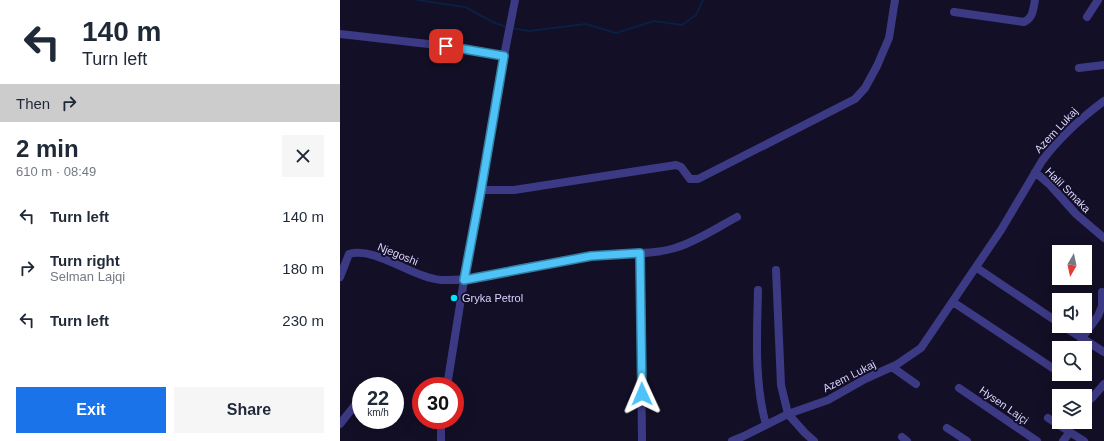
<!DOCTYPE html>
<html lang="en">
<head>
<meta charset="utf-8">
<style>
	:root { --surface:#fff; --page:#f6f6f7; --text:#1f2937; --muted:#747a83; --accent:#1a73e8 }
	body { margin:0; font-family:Arial,sans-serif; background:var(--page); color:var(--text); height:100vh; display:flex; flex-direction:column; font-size:15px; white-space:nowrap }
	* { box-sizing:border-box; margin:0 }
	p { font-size:13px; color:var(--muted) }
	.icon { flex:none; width:22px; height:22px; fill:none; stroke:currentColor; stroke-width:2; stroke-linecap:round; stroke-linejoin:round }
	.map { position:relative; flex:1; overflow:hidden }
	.drawer { display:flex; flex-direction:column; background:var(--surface); width:340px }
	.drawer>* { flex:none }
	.banner { background:#fff; color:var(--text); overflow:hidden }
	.needle { width:26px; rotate:189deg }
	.controls { position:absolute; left:712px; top:245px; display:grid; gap:8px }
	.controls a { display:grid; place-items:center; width:40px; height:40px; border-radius:0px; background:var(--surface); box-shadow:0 4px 16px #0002; font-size:20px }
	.speed { position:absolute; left:12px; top:377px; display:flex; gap:8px; font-size:20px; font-weight:700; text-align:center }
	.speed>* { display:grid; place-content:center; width:52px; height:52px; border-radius:50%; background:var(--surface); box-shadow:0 4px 16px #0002; line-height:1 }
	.speed small { font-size:10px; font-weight:400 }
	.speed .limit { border:6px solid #d22; background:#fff; color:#111 }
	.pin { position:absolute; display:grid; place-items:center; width:34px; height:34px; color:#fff; margin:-17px; border-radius:8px; box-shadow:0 2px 6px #0006 }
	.me { position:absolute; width:44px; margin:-22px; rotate:359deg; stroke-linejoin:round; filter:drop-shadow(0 0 3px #0008) }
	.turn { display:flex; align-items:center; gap:14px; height:84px; padding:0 16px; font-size:18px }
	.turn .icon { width:52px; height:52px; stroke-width:2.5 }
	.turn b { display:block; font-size:28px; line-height:34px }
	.then { display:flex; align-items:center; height:38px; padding:0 16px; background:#0003; gap:8px; font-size:15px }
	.round { display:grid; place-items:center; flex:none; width:42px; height:42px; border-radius:0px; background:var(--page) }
	.overview { display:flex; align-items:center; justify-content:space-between; height:68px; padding:0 16px }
	h1 { font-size:24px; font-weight:800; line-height:30px }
	.primary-button { display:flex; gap:8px; margin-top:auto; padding:8px 16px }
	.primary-button a { flex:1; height:46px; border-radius:0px; background:var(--accent); color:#fff; font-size:16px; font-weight:800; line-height:46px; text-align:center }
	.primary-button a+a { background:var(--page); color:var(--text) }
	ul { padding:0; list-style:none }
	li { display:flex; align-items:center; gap:12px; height:52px; padding:0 16px }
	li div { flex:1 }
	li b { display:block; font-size:15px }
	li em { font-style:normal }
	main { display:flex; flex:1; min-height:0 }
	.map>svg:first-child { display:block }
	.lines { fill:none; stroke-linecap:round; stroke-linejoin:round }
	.stream { stroke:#0a1f44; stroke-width:2 }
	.minor { stroke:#3d3a85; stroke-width:8 }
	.route-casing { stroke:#337fa1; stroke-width:10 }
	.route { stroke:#4fc3f7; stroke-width:7 }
	.poi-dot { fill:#00e5ff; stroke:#130f26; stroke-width:1.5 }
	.labels { text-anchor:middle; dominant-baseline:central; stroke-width:4; stroke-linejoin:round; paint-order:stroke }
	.street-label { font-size:11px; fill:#d9d4ff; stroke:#130f26 }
	.poi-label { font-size:11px; fill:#d9d4ff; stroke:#130f26; text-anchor:start }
</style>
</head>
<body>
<main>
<section class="drawer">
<div class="banner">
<div class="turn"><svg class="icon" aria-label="left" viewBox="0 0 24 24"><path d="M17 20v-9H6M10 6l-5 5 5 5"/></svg><div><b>140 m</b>Turn left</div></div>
<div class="then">Then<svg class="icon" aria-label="right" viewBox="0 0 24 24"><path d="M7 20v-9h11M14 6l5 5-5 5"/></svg></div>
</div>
<div class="overview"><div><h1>2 min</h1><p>610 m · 08:49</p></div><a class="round"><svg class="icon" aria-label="close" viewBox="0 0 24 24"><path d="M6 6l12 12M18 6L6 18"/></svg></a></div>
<ul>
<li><svg class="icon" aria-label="left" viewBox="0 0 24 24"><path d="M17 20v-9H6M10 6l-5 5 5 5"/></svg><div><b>Turn left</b></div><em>140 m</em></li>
<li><svg class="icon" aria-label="right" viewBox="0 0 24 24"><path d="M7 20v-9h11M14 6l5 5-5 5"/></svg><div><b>Turn right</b><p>Selman Lajqi</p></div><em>180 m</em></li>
<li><svg class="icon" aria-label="left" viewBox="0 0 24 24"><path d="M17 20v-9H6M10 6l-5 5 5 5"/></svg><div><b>Turn left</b></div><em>230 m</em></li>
</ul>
<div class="primary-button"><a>Exit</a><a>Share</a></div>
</section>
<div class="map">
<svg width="764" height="441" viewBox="0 0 764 441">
	<rect width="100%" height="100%" fill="#130f26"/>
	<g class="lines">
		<path class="stream" d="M77 0 125 7 155 23 167 27
			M171 28 189 31 246 24 276 33 314 21 342 25 356 15 363 0"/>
		<path class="minor" d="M614 12 684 22C693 18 693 10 695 0
			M747 17 758 0
			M0 34 106 46 164 56
			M739 68 764 65
			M695 172 710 185 736 214 764 238
			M141 190H174L336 165 341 167 350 179H358L515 99 525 88 537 66 549 38 555 0
			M300 253 302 441
			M637 268 719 323
			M436 270 441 385 448 414 465 433 474 441
			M0 277 9 254C35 246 73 278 101 280 124 281 145 276 167 271 195 266 223 260 251 256 278 252 308 256 335 248 356 242 378 227 397 217
			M418 290C417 335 414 381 426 425
			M613 302 714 369
			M723 326 764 352
			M741 339 758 316 762 306V292
			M552 367 576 384
			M107 386 124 280 141 190 164 56 175 0
			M619 388 697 441
			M745 403 752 398 764 384
			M708 418 744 441
			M0 424 19 400
			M607 428 627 441
			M562 437 567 441
			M101 441V420
			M392 441 404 436 448 414 488 400 525 379 556 365 581 348 661 230 702 161C719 138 741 118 764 101
			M723 441 730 432"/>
	</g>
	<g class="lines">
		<g class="route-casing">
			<path id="route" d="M106 46 164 56 141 190 124 280 251 256 300 253 302 394"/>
		</g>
		<use href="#route" class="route"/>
	</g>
	<circle class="poi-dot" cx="114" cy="298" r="4"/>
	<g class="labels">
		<g class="street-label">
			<text transform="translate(716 130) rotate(-47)">Azem Lukaj</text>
			<text transform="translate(728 190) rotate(45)">Halil Smaka</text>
			<text transform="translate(58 254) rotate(22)">Njegoshi</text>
			<text transform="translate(509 376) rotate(-27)">Azem Lukaj</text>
			<text transform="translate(664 405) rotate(35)">Hysen Lajçi</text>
		</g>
		<g class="poi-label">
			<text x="122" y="298">Gryka Petrol</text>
		</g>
	</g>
</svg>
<div class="controls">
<a><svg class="needle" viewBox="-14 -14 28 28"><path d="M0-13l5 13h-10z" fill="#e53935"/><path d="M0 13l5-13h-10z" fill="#747a83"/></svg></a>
<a><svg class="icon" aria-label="sound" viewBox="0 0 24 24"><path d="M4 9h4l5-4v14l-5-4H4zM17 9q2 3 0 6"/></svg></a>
<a><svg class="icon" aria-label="search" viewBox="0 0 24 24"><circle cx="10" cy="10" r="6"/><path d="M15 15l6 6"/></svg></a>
<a><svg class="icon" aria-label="layers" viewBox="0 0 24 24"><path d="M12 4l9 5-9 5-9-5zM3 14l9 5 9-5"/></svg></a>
</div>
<div class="speed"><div>22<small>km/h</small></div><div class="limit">30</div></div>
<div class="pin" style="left:106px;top:46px;background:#d93025"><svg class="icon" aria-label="arrive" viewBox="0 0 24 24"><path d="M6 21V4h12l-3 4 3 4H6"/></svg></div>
<svg class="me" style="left:302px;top:394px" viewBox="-20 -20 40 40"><path d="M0-17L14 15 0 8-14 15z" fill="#4fc3f7" stroke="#fff" stroke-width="4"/></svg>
</div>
</main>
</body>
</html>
